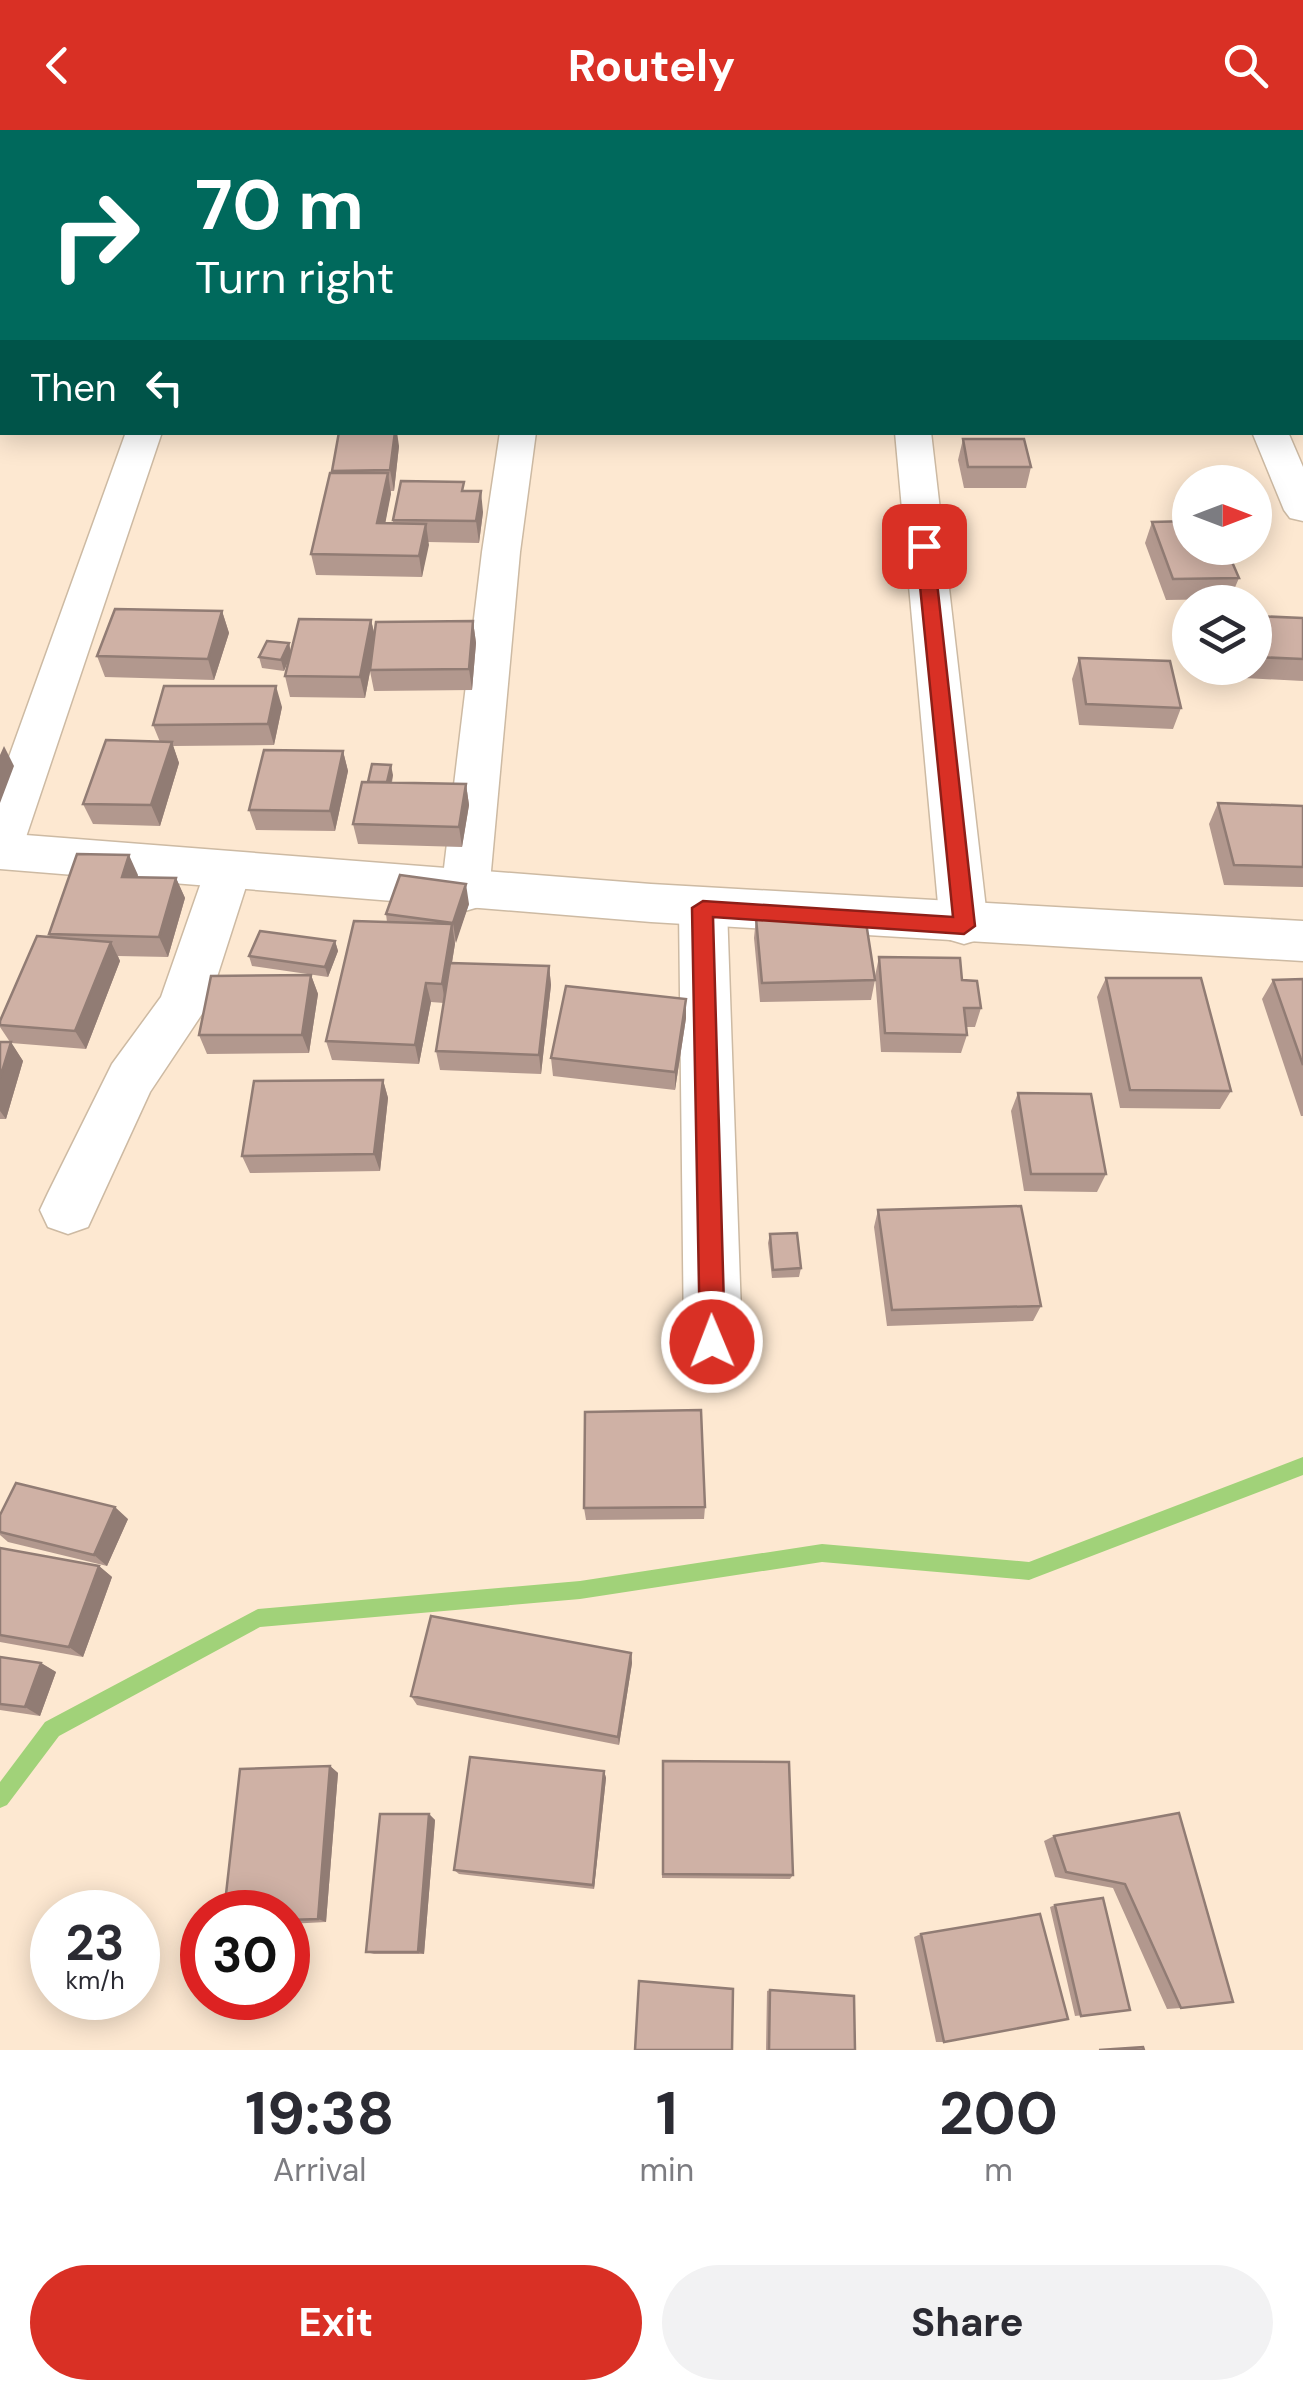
<!DOCTYPE html>
<html lang="en">
<head>
<meta charset="utf-8">
<style>
	:root { --surface:#fff; --page:#f2f2f3; --text:#2b2b33; --muted:#7c7c81; --accent:#d93025 }
	body { margin:0; font-family:"DM Sans",sans-serif; background:var(--page); color:var(--text); height:100vh; display:flex; flex-direction:column; font-size:38px; white-space:nowrap }
	* { box-sizing:border-box; margin:0 }
	p { font-size:32px; color:var(--muted) }
	.icon { flex:none; width:55px; height:55px; fill:none; stroke:currentColor; stroke-width:2; stroke-linecap:round; stroke-linejoin:round }
	.map { position:relative; height:1920px; overflow:hidden }
	.panel { display:flex; flex-direction:column; background:var(--surface); flex:1 }
	.panel>* { flex:none }
	.guide { position:absolute; left:0px; top:0px; width:1305px; height:305px; box-shadow:0 5px 25px #0003; background:#00695c; color:#fff; overflow:hidden }
	.needle { width:65px; rotate:90deg }
	.tools { position:absolute; left:1172px; top:335px; display:grid; gap:20px }
	.tools a { display:grid; place-items:center; width:100px; height:100px; border-radius:50%; background:var(--surface); box-shadow:0 5px 25px #0003; font-size:50px }
	.speed { position:absolute; left:30px; top:1760px; display:flex; gap:20px; font-size:50px; font-weight:700; text-align:center }
	.speed>* { display:grid; place-content:center; width:130px; height:130px; border-radius:50%; background:var(--surface); box-shadow:0 5px 25px #0003; line-height:1 }
	.speed small { font-size:25px; font-weight:400 }
	.speed .limit { border:15px solid #d22; background:#fff; color:#111 }
	.pin { position:absolute; display:grid; place-items:center; width:85px; height:85px; color:#fff; margin:-42px; border-radius:20px; box-shadow:0 5px 15px #0006 }
	.me { position:absolute; width:110px; margin:-55px; rotate:359deg; stroke-linejoin:round; filter:drop-shadow(0 0 8px #0008) }
	.turn { display:flex; align-items:center; gap:35px; height:210px; padding:0 30px; font-size:45px }
	.turn .icon { width:130px; height:130px; stroke-width:2.5 }
	.turn b { display:block; font-size:70px; line-height:85px }
	.then { display:flex; align-items:center; height:95px; padding:0 30px; background:#0003; gap:20px; font-size:38px }
	.eta { display:flex; justify-content:space-evenly; align-items:center; height:170px; text-align:center }
	.eta b { font-size:60px; font-weight:700; line-height:70px }
	.action { display:flex; gap:20px; margin-top:auto; padding:20px 30px }
	.action a { flex:1; height:115px; border-radius:60px; background:var(--accent); color:#fff; font-size:40px; font-weight:700; line-height:115px; text-align:center }
	.action a+a { background:var(--page); color:var(--text) }
	header { display:flex; justify-content:space-between; align-items:center; height:130px; padding:0 30px; background:var(--accent); color:#fff; font-size:45px; font-weight:700 }
	.map>svg:first-child { display:block }
	.lines { fill:none; stroke-linecap:round; stroke-linejoin:round }
	.stream { fill:#a1d279; fill-rule:evenodd }
	.minor-casing { stroke:#cdbaa3; stroke-width:3 }
	.tertiary-casing { stroke:#cdbaa3; stroke-width:3 }
	.minor { fill:#fff; fill-rule:evenodd }
	.tertiary { fill:#fff; fill-rule:evenodd }
	.wall { fill:#b2988e }
	.shaded-wall { fill:#917c74 }
	.building { fill:#cfb1a5; stroke:#917c74; stroke-width:2.5 }
	.route { fill:#d93025; stroke:#8d1f18; stroke-width:2.5 }
</style>
</head>
<body>
<header><svg class="icon" aria-label="back" viewBox="0 0 24 24"><path d="M15 5l-7 7 7 7"/></svg>Routely<svg class="icon" aria-label="search" viewBox="0 0 24 24"><circle cx="10" cy="10" r="6"/><path d="M15 15l6 6"/></svg></header>
<div class="map">
<svg width="1303" height="1920" viewBox="0 0 1303 1920">
	<rect width="100%" height="100%" fill="#fde8d1"/>
	<g class="lines">
		<path class="stream" d="M1303 1327V1345L1029 1450 822 1432 580 1469 260 1497 59 1606 7 1675 0 1678V1652L45 1592 258 1479 580 1451 822 1414 1029 1432Z"/>
		<g class="minor-casing">
			<path id="minor" d="M536 0H564V2H536Z
				M842 0H870V2H842Z
				M1128 0H1156L1157 2H1129Z
				M126 302H162L23 716 16 728 0 733V652Z
				M500 302H536L520 422 489 763 482 776 465 781 448 776 441 763 482 422Z
				M895 302H931L988 796 981 809 964 814 947 809 940 796Z
				M1252 302H1288L1303 337V391L1290 388 1284 380Z
				M228 724 245 729 251 741 208 875 150 962 88 1097 68 1104 48 1097 40 1080 48 1063 112 934 161 867 205 741 211 729Z
				M703 760 720 765 727 778 742 1212 734 1231 713 1239 692 1231 684 1212 679 778 686 765Z"/>
		</g>
		<g class="tertiary-casing">
			<path id="tertiary" d="M0 703 651 754 1303 791V831L651 792 0 739Z"/>
		</g>
		<use href="#minor" class="minor"/>
		<use href="#tertiary" class="tertiary"/>
	</g>
	<path class="wall" d="M103 0H183L184 2H104Z
		M411 0H484V2H412Z
		M751 0H809L808 2H752Z
		M1166 0H1303L1302 6V2H1167Z
		M0 97H2V185H0Z
		M963 309 1031 337 1026 358H964L958 330Z
		M399 316 394 361H391L385 393 393 394V390L465 361 483 382 479 413 428 412 422 447 316 445 311 424 332 341Z
		M1152 392 1239 448 1230 469 1166 470 1145 413Z
		M222 481 229 503 214 550 105 547 97 526Z
		M1255 486 1303 488V551L1244 548 1242 538H1255Z
		M371 490 375 506 473 491 476 513 472 560 374 561 370 541 365 568 290 567 285 546 289 529 284 541 262 538 259 527 289 513 291 522Z
		M1079 528 1181 578 1173 599 1079 595 1072 549Z
		M282 577 274 615 173 616 179 633 160 696 93 694 83 674 160 612 153 595Z
		M343 621 348 641 335 701 256 700 249 680Z
		M393 645 392 653 466 654 469 675 462 717 358 714 353 694 368 652Z
		M1218 673 1303 676V757L1224 755 1209 694Z
		M138 745 137 748H176L185 768 168 827 118 826 120 831 86 919 11 913 23 931 6 989H0V912H10L0 897V891L50 807 49 804Z
		M469 774 455 813 452 833 549 836 551 855 541 944 440 940 436 921 444 873 431 872 419 934 332 930 326 911 387 792 386 784Z
		M756 788 875 850 871 870 760 872 754 808Z
		M335 811 338 821 328 847 252 836 249 826Z
		M879 827 962 850 981 878 975 897H966L967 905 961 923 881 922 875 846Z
		M311 845 318 864 309 923 207 924 199 905Z
		M1106 848 1231 961 1220 979 1120 978 1097 867Z
		M1303 849V986H1301L1262 869 1273 850Z
		M686 888 675 960 553 946 551 928Z
		M383 950 388 968 380 1041 250 1043 242 1026Z
		M1018 963 1106 1044 1097 1062 1024 1061 1011 981Z
		M878 1080 1041 1176 1033 1191 887 1196 874 1097Z
		M770 1104 801 1138 799 1147 772 1148 768 1113Z
		M705 1377 704 1389 586 1390 584 1378Z
		M0 1385 128 1389 107 1436 8 1412 0 1405Z
		M0 1418 99 1436 112 1447 83 1527 0 1512Z
		M631 1523 632 1533 619 1615 417 1575 411 1566Z
		M0 1527 41 1533 56 1542 40 1586 0 1580Z
		M663 1631 793 1745 790 1749 662 1748Z
		M330 1636 338 1643 326 1792 288 1794V1782Z
		M604 1641 606 1648 594 1759 459 1744 454 1740Z
		M1179 1683 1181 1878 1167 1879 1113 1758 1055 1747 1044 1711 1054 1706Z
		M429 1684 435 1690 424 1824H374L366 1822Z
		M1055 1775 1130 1880 1075 1886 1050 1777Z
		M921 1804 944 1912H936L914 1807Z
		M770 1860 855 1920H766L767 1861Z"/>
	<path class="shaded-wall" d="M2 19V37L0 42V24Z
		M395 302H397L399 316 394 361 390 340Z
		M388 343 391 364 381 415 377 393Z
		M481 361 483 382 479 413 476 391Z
		M426 394 429 415 422 447 419 426Z
		M222 481 229 503 214 550 208 529Z
		M371 490 376 511 365 568 360 547Z
		M473 491 476 513 472 560 469 539Z
		M289 513 291 524 284 541 281 530Z
		M276 556 282 577 274 615 268 594Z
		M172 612 179 633 160 696 151 675Z
		M4 616 14 636 0 673V625Z
		M343 621 348 641 335 701 330 681Z
		M391 635 393 645 387 671 385 660Z
		M466 654 469 675 462 717 459 697Z
		M129 725 138 745 131 767 122 747Z
		M176 748 185 768 168 827 159 807Z
		M466 754 469 774 456 813 453 793Z
		M452 794 455 814 445 873 442 854Z
		M335 811 338 821 328 847 325 837Z
		M111 812 120 831 86 919 75 901Z
		M549 836 551 855 541 944 539 925Z
		M311 845 318 864 309 923 302 905Z
		M426 853 431 872 419 934 415 915Z
		M686 869V888L675 960V942Z
		M11 912 23 931 6 989 0 981V948Z
		M383 950 388 968 380 1041 374 1024Z
		M115 1377 128 1389 107 1436 94 1425Z
		M99 1436 112 1447 83 1527 69 1517Z
		M631 1523 632 1533 619 1615 618 1607Z
		M41 1533 56 1542 40 1586 25 1577Z
		M330 1636 338 1643 326 1792 318 1789Z
		M604 1641 606 1648 594 1759 593 1755Z
		M429 1684 435 1690 424 1824 418 1822Z"/>
	<path class="building" d="M571 0H702L703 2H571Z
		M931 0H999V2H931Z
		M1224 0H1297L1298 2H1225Z
		M0 97H2V129H0Z
		M0 134H2V164H0Z
		M339 302H395L390 340 332 341Z
		M963 309H1024L1031 337H968Z
		M330 343H388L377 393 426 394 419 426 311 424Z
		M401 351 464 352 462 361H481L476 391 393 390Z
		M1190 391V418H1226L1239 448 1173 449 1152 392Z
		M115 479 222 481 208 529 97 526Z
		M1255 486 1303 488V529L1255 527Z
		M299 489 371 490 360 547 285 546Z
		M473 491 469 539 370 540 376 492Z
		M267 511 289 513 281 530 259 527Z
		M1079 528 1170 531 1181 578 1086 574Z
		M164 556H276L268 594 153 595Z
		M106 610 172 612 151 675 83 674Z
		M264 620 343 621 330 681 249 680Z
		M372 634 391 635 387 652H368Z
		M362 652 466 654 459 697 353 694Z
		M1218 673 1303 676V737L1234 735Z
		M77 724 129 725 122 747 176 748 159 807 49 804Z
		M400 745 466 754 453 793 386 784Z
		M865 786 875 850 762 853 756 788Z
		M354 791 452 794 442 854 426 853 415 915 326 911Z
		M260 801 335 811 325 837 249 826Z
		M37 806 111 812 75 901 0 895V891Z
		M879 827 960 828 962 850 977 851 981 878H964L967 905 885 903Z
		M450 833 549 836 539 925 436 921Z
		M311 845 302 905H199L211 846Z
		M1106 848H1201L1231 961 1130 960Z
		M1303 849V935L1273 850Z
		M566 856 686 869 675 942 551 928Z
		M0 912H11L0 948Z
		M383 950 374 1024 242 1026 254 951Z
		M1018 963 1091 964 1106 1044H1031Z
		M1021 1076 1041 1176 892 1180 878 1080Z
		M797 1103 801 1138 773 1140 770 1104Z
		M701 1280 705 1377 584 1378 585 1282Z
		M16 1353 115 1377 94 1425 0 1402V1385Z
		M0 1418 99 1436 69 1517 0 1505Z
		M431 1486 631 1523 618 1607 411 1566Z
		M0 1527 41 1533 25 1577 0 1574Z
		M470 1627 604 1641 593 1755 454 1740Z
		M663 1631 789 1632 793 1745 663 1744Z
		M330 1636 318 1789 288 1790V1782H224L240 1639Z
		M1179 1683 1233 1872 1181 1878 1125 1754 1066 1742 1054 1706Z
		M380 1684H429L418 1822H366Z
		M1103 1768 1130 1880 1081 1886 1055 1775Z
		M1040 1784 1068 1889 944 1912 921 1804Z
		M639 1851 733 1859 732 1920H635Z
		M770 1860 854 1866 855 1920H769Z
		M1143 1917 1144 1920H1099Z"/>
	<path class="route" d="M924 411 933 416 975 796 964 804 713 787 725 1212 722 1221 712 1224 703 1221 700 1212 692 778 703 771 953 787 916 416Z"/>
</svg>
<div class="tools">
<a><svg class="needle" viewBox="-14 -14 28 28"><path d="M0-13l5 13h-10z" fill="#e53935"/><path d="M0 13l5-13h-10z" fill="#7c7c81"/></svg></a>
<a><svg class="icon" aria-label="layers" viewBox="0 0 24 24"><path d="M12 4l9 5-9 5-9-5zM3 14l9 5 9-5"/></svg></a>
</div>
<div class="speed"><div>23<small>km/h</small></div><div class="limit">30</div></div>
<div class="pin" style="left:924px;top:416px;background:#d93025"><svg class="icon" aria-label="arrive" viewBox="0 0 24 24"><path d="M6 21V4h12l-3 4 3 4H6"/></svg></div>
<svg class="me" style="left:712px;top:1212px" viewBox="-20 -20 40 40"><circle r="17" fill="#d93025" stroke="#fff" stroke-width="3"/><path d="M0-11L8 9 0 5-8 9z" fill="#fff"/></svg>
<div class="guide">
<div class="turn"><svg class="icon" aria-label="right" viewBox="0 0 24 24"><path d="M7 20v-9h11M14 6l5 5-5 5"/></svg><div><b>70 m</b>Turn right</div></div>
<div class="then">Then<svg class="icon" aria-label="left" viewBox="0 0 24 24"><path d="M17 20v-9H6M10 6l-5 5 5 5"/></svg></div>
</div>
</div>
<section class="panel">
<div class="eta">
<div><b>19:38</b><p>Arrival</p></div>
<div><b>1</b><p>min</p></div>
<div><b>200</b><p>m</p></div>
</div>
<div class="action"><a>Exit</a><a>Share</a></div>
</section>
</body>
</html>
